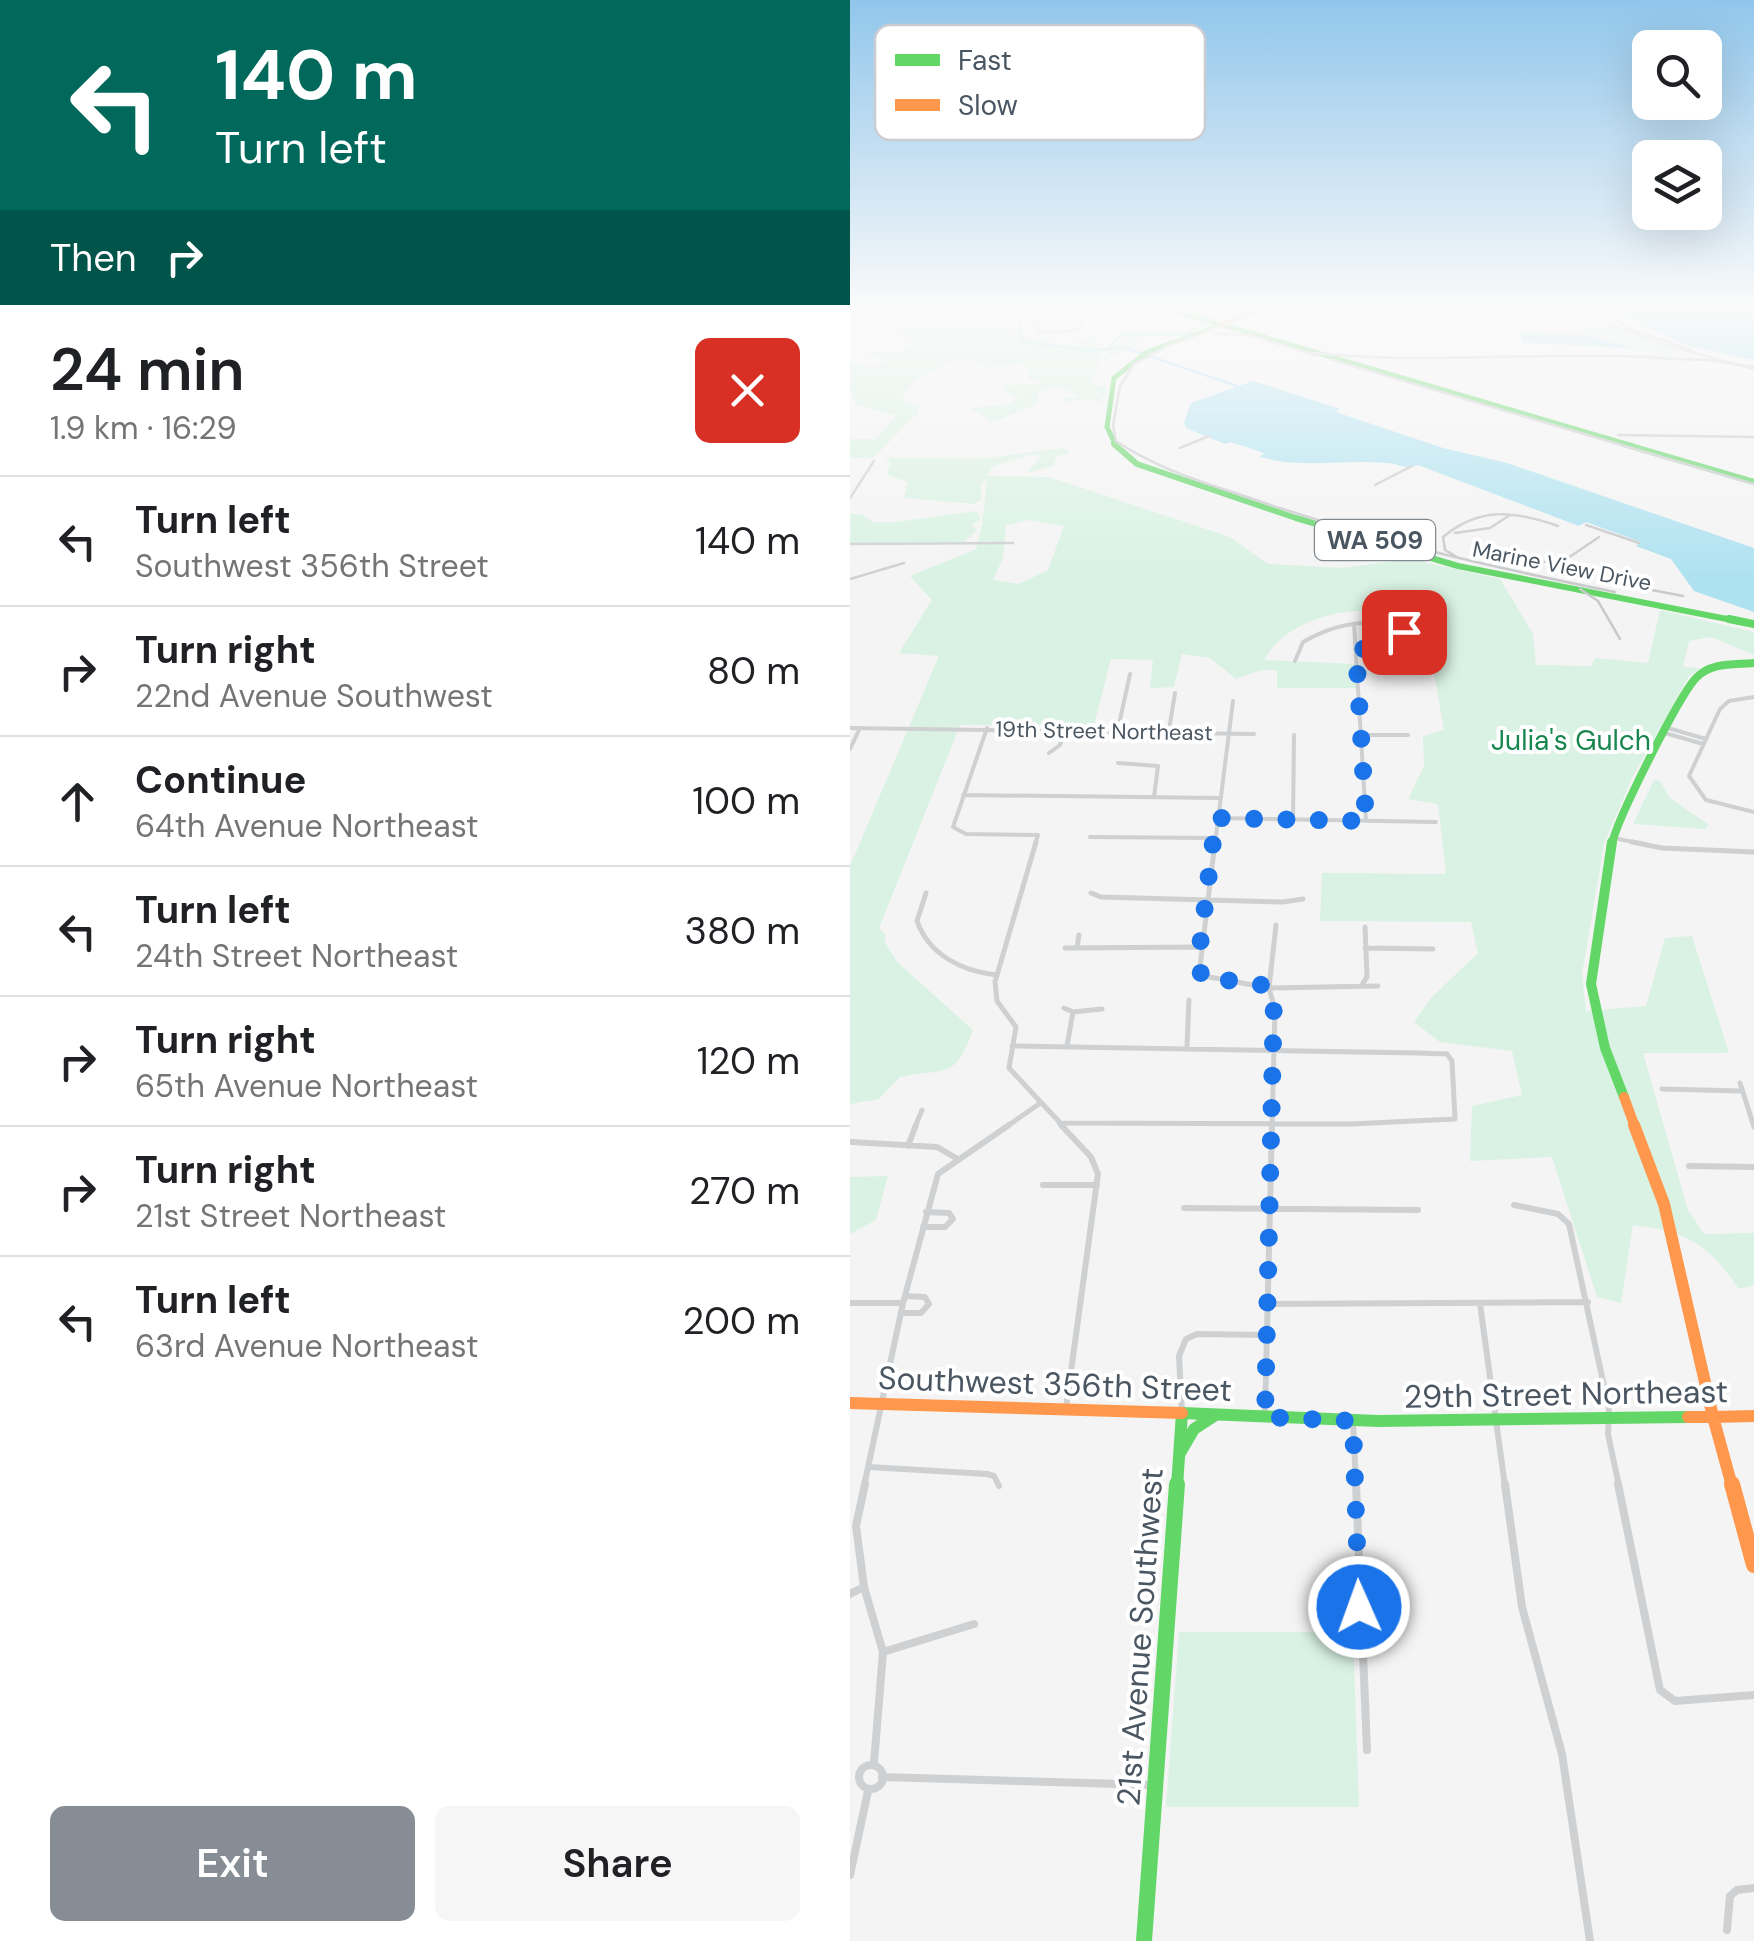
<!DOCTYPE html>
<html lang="en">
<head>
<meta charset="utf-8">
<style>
	:root { --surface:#fff; --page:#f6f6f6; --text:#202124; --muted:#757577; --line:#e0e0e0; --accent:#868d94 }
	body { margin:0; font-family:"DM Sans",sans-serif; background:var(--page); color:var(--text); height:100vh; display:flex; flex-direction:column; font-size:38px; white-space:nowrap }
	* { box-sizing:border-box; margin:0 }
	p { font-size:32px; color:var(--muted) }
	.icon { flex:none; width:55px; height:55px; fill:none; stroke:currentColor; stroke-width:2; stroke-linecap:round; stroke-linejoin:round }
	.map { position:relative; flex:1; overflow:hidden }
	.sheet { display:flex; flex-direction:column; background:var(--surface); width:850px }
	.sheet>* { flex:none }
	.hud { background:#00695c; color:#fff; overflow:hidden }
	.buttons { position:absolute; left:782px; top:30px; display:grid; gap:20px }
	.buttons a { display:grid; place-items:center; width:90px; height:90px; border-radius:15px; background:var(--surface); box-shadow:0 10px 40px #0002; font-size:50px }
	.pin { position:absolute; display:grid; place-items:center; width:85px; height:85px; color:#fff; margin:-42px; border-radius:20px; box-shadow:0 5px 15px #0006 }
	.me { position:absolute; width:110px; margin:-55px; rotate:358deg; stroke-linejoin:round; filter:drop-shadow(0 0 8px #0008) }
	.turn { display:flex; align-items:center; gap:35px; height:210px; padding:0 50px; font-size:45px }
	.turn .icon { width:130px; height:130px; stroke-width:2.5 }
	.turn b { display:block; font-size:70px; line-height:85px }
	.then { display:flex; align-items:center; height:95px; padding:0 50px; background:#0003; gap:20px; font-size:38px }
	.round { display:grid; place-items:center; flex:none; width:105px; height:105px; border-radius:15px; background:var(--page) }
	.overview { display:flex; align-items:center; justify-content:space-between; height:170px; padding:0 50px }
	h1 { font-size:60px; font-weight:600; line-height:75px }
	.button { display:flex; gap:20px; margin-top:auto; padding:20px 50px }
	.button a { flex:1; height:115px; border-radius:15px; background:var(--accent); color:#fff; font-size:40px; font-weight:600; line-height:115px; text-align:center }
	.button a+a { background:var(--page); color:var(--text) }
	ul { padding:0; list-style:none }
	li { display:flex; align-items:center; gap:30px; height:130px; padding:0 50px; border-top:2px solid var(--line) }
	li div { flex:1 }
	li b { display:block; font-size:38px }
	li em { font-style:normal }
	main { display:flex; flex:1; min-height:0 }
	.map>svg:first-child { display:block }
	.green { fill:#d9f2e3; fill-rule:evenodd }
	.water { fill:#aee2f0 }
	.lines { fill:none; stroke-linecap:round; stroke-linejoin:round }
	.stream { stroke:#aee2f0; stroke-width:2.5 }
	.street-far4 { stroke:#ced0d2; stroke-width:2.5 }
	.street-far3 { stroke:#ced0d2; stroke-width:4 }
	.street-far2 { stroke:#ced0d2; stroke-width:5 }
	.street-far1 { stroke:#ced0d2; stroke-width:6 }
	.street { stroke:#ced0d2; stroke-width:8 }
	.fast-far5 { stroke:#63d668; stroke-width:5 }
	.fast-far4 { stroke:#63d668; stroke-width:6 }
	.fast-far3 { stroke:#63d668; stroke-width:8 }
	.fast-far2 { stroke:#63d668; stroke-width:10 }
	.fast-far1 { stroke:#63d668; stroke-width:12 }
	.fast { stroke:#63d668; stroke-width:16 }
	.slow-far3 { stroke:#ff974d; stroke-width:5 }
	.slow-far2 { stroke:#ff974d; stroke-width:10 }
	.slow-far1 { stroke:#ff974d; stroke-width:12 }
	.slow { stroke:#ff974d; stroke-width:16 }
	.rail { stroke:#c9cacc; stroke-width:2.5 }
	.route { stroke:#1a73e8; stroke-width:18; stroke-dasharray:0 32.4 }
	.labels { text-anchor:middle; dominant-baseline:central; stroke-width:8; stroke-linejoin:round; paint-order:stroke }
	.far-street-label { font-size:22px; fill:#4a5661; stroke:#fff }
	.shield { fill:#fff; stroke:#808990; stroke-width:2.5 }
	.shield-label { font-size:25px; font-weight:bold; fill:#4a5661 }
	.park-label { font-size:28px; fill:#17864f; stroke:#fff }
	.near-street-label { font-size:32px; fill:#4a5661; stroke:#fff }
	.key { fill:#fff; stroke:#c9ccd0; stroke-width:2.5 }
	.key-label { font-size:28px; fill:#4a5661 }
</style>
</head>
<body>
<main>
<section class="sheet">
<div class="hud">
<div class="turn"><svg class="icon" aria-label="left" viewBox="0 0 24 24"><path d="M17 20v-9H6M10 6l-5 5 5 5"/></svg><div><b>140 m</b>Turn left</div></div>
<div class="then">Then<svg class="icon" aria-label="right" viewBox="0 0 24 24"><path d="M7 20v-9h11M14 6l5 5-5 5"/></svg></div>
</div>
<div class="overview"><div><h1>24 min</h1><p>1.9 km · 16:29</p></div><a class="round" style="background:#d93025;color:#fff"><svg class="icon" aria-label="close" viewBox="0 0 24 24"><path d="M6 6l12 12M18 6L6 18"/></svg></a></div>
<ul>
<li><svg class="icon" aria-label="left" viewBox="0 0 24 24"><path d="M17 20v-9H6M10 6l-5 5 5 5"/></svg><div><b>Turn left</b><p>Southwest 356th Street</p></div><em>140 m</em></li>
<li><svg class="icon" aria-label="right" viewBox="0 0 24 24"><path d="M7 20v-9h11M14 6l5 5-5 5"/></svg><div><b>Turn right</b><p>22nd Avenue Southwest</p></div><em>80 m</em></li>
<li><svg class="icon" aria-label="ahead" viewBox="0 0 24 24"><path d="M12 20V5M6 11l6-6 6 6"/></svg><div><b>Continue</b><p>64th Avenue Northeast</p></div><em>100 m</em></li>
<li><svg class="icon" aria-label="left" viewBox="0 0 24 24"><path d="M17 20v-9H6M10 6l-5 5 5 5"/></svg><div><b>Turn left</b><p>24th Street Northeast</p></div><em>380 m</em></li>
<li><svg class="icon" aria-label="right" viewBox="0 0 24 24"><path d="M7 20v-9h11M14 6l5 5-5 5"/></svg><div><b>Turn right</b><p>65th Avenue Northeast</p></div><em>120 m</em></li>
<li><svg class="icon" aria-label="right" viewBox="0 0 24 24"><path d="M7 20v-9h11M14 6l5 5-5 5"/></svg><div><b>Turn right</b><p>21st Street Northeast</p></div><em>270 m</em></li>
<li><svg class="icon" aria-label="left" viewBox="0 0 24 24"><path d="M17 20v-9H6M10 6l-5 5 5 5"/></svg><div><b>Turn left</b><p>63rd Avenue Northeast</p></div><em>200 m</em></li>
</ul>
<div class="button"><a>Exit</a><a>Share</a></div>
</section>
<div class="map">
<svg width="904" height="1941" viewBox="0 0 904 1941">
	<rect width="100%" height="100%" fill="#f4f4f4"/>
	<path class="green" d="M39 307H151L146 315 132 320 162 322 151 329 175 332 181 337 207 336 199 339 206 345 248 337 249 349 271 344 277 337H300L253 362 258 352 253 351 241 385 257 386 255 400 245 389 252 400 249 403 243 399 213 402 214 398H230C216 386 203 383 187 394L188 404 143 422 120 408 157 405 168 398 154 391 152 385 193 384 178 379 179 370 172 364 134 367 122 359 100 361 63 383 52 399 70 407 67 414 23 458H0V439H26L46 416 6 404 0 391V361L20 367 33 364 35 361 19 352H47L61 347 62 342 46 334 6 333 56 331 78 312Z
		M742 325 764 326 829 352 819 356 775 345H673L668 333H728Z
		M215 448 220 453 206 457 204 466 177 473 190 457 186 454 143 466 137 476 199 477 380 537 418 564 492 568 560 559 650 579 683 634 686 665 741 666 745 658 798 663 810 610 904 632V655L861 637 839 641 833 667 850 668 839 676 782 778 754 844 732 974 736 1011 796 1006 815 938 842 936 879 1053H793L838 1210 854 1234 904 1233V1285L889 1289C857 1243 838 1232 783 1225L771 1303 747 1297 702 1157 620 1161 622 1106 672 1095 662 1051 590 1042 564 1022 581 998 628 953 621 922 470 921 472 873 596 874 588 804 558 799 574 766 573 736 594 730 575 623 569 619C556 620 544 614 531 612 490 606 435 622 414 660L506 664 508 688H427V670H411L386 679 360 658 332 654 324 687 300 688 303 660 261 659 244 725H110L29 928 36 936 34 941 47 962 123 1030C104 1082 95 1067 50 1077L29 1099 0 1104V866L89 656 49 653 82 600 60 576 126 549 132 526 137 478 131 484V500L124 504 54 498 58 482 37 475 40 462 34 458 129 459ZM180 520 214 526 198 570 169 584 143 580 153 558 156 525Z
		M126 511 131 519 122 525 127 530 114 542 0 543V514H11L23 522H45Z
		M804 780 810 781 820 798 859 825 855 829 783 824Z
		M38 1176 26 1220 0 1234V1177Z
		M329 1632H503L509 1807H316Z"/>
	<path class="water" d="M753 307H904V360L838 346Z
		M670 334 734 335 787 349 673 342Z
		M403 381 490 409 486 412 593 448 657 463 904 548V612L844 591 821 559 786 546 791 542 736 522 729 526 568 465C556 470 550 464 537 463 493 459 453 469 410 457L414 453 381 442 375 444 336 428 334 422 341 403Z"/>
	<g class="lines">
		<path class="stream" d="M158 307 170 324 172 341 241 351 273 347 387 386
			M363 318 384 307
			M261 346 270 334H334L355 323"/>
		<path class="street-far4" d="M177 307 188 332 228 331 239 307
			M0 319 12 307
			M285 323 290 307
			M760 324 815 345 904 369
			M0 498 24 461
			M0 544 163 543
			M0 579 54 563"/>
		<path class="street-far3" d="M504 624 516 820
			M445 661 453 642C485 624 522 615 556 633L553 647 505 649
			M904 697 879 701 870 709 839 776 856 800 904 812
			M0 728 404 734
			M137 728 103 827 116 834 188 835 185 844
			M818 728 856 739
			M268 729 280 674
			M319 730 325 693
			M815 733 853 744
			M511 735H558
			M0 749 10 728
			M199 753 210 745 216 729
			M268 763 308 766 304 797
			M113 795 370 798
			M367 818 586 822
			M443 820 444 735
			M240 837 364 838
			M763 838 794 844
			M365 844 383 701"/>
		<path class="street-far2" d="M186 842 145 982 147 1001 166 1027 159 1068 214 1127
			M365 842 349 975 419 988 528 986
			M782 842 812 848 904 852
			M76 893 67 921C79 955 112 971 146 975
			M241 893 251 897 433 902 453 899
			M215 948 350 947
			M227 948 229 935
			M515 948 583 949
			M513 983 517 977 515 927
			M214 1008 223 1012 252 1009
			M162 1046 568 1053 597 1054 602 1061 605 1119 501 1124 209 1123
			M217 1046 223 1012
			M337 1046 339 1000
			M890 1083 904 1127
			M812 1089 892 1091
			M65 1127 72 1110
			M156 1127 189 1104
			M422 1127 425 1010 419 988 426 925"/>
		<path class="street-far1" d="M211 1125 241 1157 248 1174 216 1408
			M2 1142 87 1147 106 1158
			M58 1146 66 1125
			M839 1166 904 1167
			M193 1185H247
			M664 1205 708 1214 719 1224 759 1409 758 1434 769 1486
			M334 1208 568 1210
			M73 1227H95L103 1219 99 1213 76 1212
			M0 1303H53
			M416 1304 738 1302
			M630 1304 655 1486
			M52 1313H71L79 1304 75 1297 55 1296
			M332 1413 329 1356 336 1339 347 1334 416 1335
			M415 1414 422 1125
			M503 1421 506 1486
			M19 1467 137 1474 144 1476 149 1486
			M14 1486 53 1303 88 1174 159 1125"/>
		<path class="street" d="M15 1484 6 1526 14 1587 33 1652 24 1763
			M506 1484 517 1750
			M655 1484 672 1607 712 1754 740 1941
			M768 1484 810 1690 825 1701 904 1695
			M0 1594 14 1587
			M33 1652 124 1624
			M9 1777a12 12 0 1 1 24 0a12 12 0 1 1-24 0Z
			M32 1777 304 1785
			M0 1875 18 1791
			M877 1930 880 1896 887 1890 904 1888"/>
		<path class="fast-far5" d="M312 307 783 446
			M266 446 257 427 264 378 297 352 371 325"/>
		<path class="fast-far4" d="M264 444 287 464 446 518 608 566 892 622
			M774 444 904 482"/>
		<path class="fast-far3" d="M879 619 904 624
			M762 844C767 819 829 696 846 678 861 662 884 665 904 663"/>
		<path class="fast-far2" d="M762 842 741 984 755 1048 774 1097"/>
		<path class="fast-far1" d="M330 1453 344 1429 364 1416
			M327 1486 332 1413 528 1421 838 1417"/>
		<path class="fast" d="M294 1941 327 1484"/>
		<path class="slow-far3" d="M371 325 419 307"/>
		<path class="slow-far2" d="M774 1097 785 1127"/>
		<path class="slow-far1" d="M784 1125 814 1204 863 1417H838
			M0 1403 332 1413
			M882 1486 863 1417 904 1416"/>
		<path class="slow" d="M882 1484 904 1565"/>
		<path class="rail" d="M424 307 320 345 284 364 270 386 263 426 266 441C307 469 353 482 400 498 519 539 641 567 765 592
			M746 307 780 329 841 350
			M366 334 399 335 468 356
			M454 352C573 366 694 350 814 358
			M800 358 859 360 904 367
			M479 359 904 484
			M768 435 904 437
			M330 448 359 436
			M525 485 562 466
			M736 525 789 543
			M605 533 640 528 660 515
			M607 557 595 550 593 537C630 506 665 511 708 526
			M672 564 715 560 749 537
			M750 580 833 596
			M730 589 748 601 770 639"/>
	</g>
	<linearGradient id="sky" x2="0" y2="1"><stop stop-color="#91c6eb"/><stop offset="0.53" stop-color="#fafafa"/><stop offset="1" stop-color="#fafafa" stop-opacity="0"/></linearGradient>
	<rect width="904" height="578" fill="url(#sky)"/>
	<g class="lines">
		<path class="route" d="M509 1607 503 1421 415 1417 424 996C412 974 375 984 352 978L348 962 366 818 516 821 506 649 554 648V632"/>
	</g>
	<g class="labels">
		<g class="far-street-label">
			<text transform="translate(712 566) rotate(11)">Marine View Drive</text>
			<text transform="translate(254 731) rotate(1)">19th Street Northeast</text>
		</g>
		<rect class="shield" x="465" y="520" width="120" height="40" rx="8"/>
		<g class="shield-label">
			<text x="525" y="540">WA 509</text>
		</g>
		<g class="park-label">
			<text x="721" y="740">Julia's Gulch</text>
		</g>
		<g class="near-street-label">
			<text transform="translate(205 1384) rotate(2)">Southwest 356th Street</text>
			<text transform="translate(716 1394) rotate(-1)">29th Street Northeast</text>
			<text transform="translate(290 1637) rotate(-86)">21st Avenue Southwest</text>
		</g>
	</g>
	<rect x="25" y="25" width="330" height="115" rx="15" class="key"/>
	<rect x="45" y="54" width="45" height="12" fill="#63d668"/>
	<rect x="45" y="99" width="45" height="12" fill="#ff974d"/>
	<g class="key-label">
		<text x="108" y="70">Fast</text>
		<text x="108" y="115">Slow</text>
	</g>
</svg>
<div class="buttons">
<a><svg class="icon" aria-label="search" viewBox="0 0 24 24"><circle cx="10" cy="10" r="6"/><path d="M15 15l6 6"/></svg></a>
<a><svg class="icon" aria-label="layers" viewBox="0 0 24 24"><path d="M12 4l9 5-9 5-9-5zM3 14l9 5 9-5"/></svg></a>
</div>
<div class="pin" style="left:554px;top:632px;background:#d93025"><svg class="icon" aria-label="arrive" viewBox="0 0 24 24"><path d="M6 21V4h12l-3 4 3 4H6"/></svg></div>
<svg class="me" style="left:509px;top:1607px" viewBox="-20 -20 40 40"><circle r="17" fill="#1a73e8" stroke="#fff" stroke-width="3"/><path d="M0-11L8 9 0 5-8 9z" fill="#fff"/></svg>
</div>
</main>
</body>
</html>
